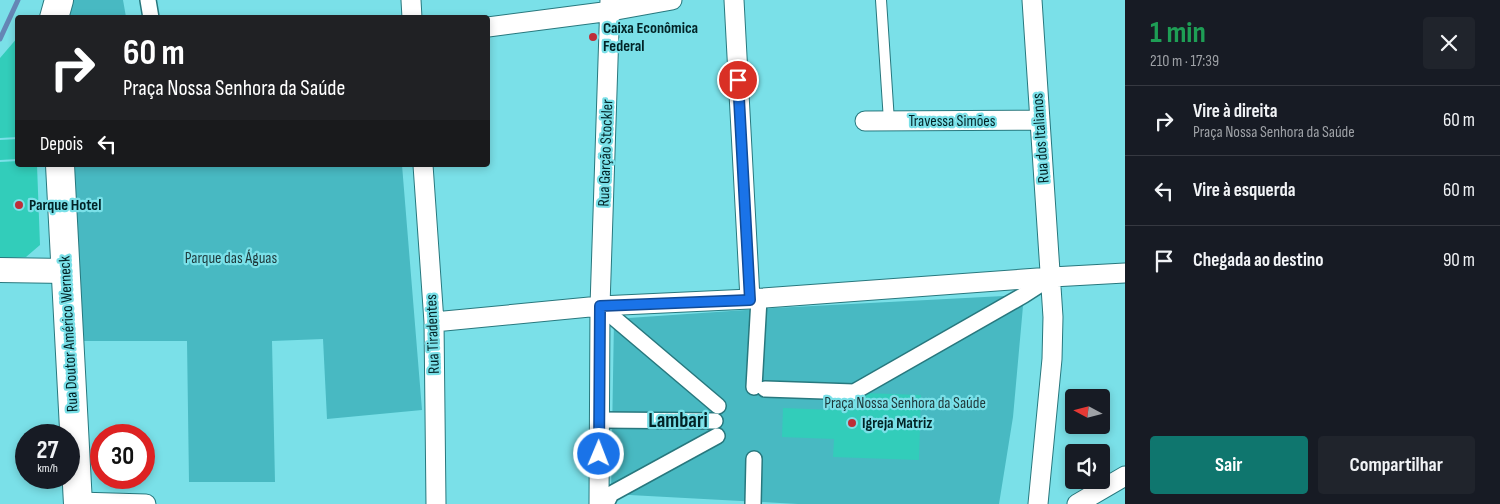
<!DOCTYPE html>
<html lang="pt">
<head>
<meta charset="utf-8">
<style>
	:root { --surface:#171b24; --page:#20242c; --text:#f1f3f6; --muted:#9ea1a6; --line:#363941; --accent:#0f766e }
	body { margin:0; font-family:"Sofia Sans Condensed",sans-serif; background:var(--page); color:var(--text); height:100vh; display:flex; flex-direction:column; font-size:19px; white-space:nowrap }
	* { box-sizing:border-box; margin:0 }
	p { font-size:16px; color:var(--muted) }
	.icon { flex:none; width:28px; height:28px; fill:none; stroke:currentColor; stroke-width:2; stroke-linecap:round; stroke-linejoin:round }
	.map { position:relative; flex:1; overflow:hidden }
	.side { display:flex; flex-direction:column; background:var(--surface); width:375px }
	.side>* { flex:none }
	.top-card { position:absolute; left:15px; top:15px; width:475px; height:152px; border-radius:5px; box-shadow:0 2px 8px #0003; background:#202124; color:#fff; overflow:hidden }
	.needle { width:32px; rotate:277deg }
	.controls { position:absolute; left:1065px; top:389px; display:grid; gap:10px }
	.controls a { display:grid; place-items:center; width:45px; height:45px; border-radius:5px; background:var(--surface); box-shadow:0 2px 8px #0003; font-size:25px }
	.speed { position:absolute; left:15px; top:424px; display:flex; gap:10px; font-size:25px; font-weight:700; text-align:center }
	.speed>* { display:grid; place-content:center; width:65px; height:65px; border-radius:50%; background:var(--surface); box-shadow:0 2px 8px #0003; line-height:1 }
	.speed small { font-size:12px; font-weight:400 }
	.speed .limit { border:8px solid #d22; background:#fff; color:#111 }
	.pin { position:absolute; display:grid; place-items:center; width:42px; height:42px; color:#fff; margin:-21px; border:2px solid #fff; border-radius:50%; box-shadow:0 1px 5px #0007 }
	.me { position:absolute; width:55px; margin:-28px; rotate:1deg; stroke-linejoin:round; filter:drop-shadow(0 0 4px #0008) }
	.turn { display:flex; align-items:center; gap:18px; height:105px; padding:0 25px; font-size:22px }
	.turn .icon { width:65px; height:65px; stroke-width:2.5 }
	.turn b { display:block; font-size:35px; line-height:42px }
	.then { display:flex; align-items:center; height:48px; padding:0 25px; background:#0003; gap:10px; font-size:19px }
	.round { display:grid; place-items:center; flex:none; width:52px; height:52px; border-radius:5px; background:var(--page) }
	.headline { display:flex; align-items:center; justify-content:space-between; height:85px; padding:0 25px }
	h1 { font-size:30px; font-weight:700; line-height:38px; color:#1e9e55 }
	.cta { display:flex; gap:10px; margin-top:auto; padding:10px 25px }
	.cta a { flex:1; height:58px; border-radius:5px; background:var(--accent); color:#fff; font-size:20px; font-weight:700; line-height:58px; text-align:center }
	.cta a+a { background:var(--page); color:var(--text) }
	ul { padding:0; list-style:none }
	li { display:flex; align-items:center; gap:15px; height:70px; padding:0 25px; border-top:1px solid var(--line) }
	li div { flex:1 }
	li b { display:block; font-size:19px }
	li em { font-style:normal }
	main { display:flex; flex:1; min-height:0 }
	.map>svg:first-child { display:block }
	.green { fill:#48b9c2 }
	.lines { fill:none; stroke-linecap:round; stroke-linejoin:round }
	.stream { stroke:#6586b5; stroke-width:5 }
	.building { fill:#32cdba }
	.service-casing { stroke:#28787e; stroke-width:12 }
	.pedestrian-casing { stroke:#28787e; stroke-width:18 }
	.minor-casing { stroke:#28787e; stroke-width:21 }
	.tertiary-casing { stroke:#28787e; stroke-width:26 }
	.secondary-casing { stroke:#28787e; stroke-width:30 }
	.service { stroke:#fff; stroke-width:10 }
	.pedestrian { stroke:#fff; stroke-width:15 }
	.minor { stroke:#fff; stroke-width:19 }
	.tertiary { stroke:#fff; stroke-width:24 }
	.secondary { stroke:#fff; stroke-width:28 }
	.route-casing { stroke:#114b97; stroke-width:12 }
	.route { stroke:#1a73e8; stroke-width:9 }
	.poi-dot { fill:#be2e38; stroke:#7ae0e8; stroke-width:2 }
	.labels { text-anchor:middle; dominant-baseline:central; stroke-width:4.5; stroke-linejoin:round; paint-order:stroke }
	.poi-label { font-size:16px; font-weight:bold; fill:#022326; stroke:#7ae0e8; text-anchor:start }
	.street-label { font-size:16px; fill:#022326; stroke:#7ae0e8 }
	.park-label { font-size:16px; fill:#1e383a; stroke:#7ae0e8 }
	.district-label { font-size:21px; font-weight:bold; fill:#022326; stroke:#7ae0e8 }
</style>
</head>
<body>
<main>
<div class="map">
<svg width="1125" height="504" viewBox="0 0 1125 504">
	<rect width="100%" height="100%" fill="#7ae0e8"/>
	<path class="green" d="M70 0H123L126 17 65 18Z
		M67 165H402L422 410 327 419 323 339 272 341 275 482H189L187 341H74Z
		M1024 295 1013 417 999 504H798L611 494 614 319 774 308Z"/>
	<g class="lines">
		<path class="stream" d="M0 39 18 0"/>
	</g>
	<path class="building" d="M18 37V137L0 138V58Z
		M18 139V159L0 160V140Z
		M18 161V165H37L40 245 26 257 0 258V162Z
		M835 392 921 395 919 460 833 457 834 439 782 437 783 408 835 410Z"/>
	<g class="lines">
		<g class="service-casing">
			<path id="service" d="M881 0 889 121"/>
		</g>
		<g class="pedestrian-casing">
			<path id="pedestrian" d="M148 0 151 18
				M600 306 718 406
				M754 387 759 299
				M765 389 854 392 1024 295 1052 277
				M599 420 715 421
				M606 504 611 494 717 436
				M753 504 754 459"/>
		</g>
		<g class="minor-casing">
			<path id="minor" d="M411 0 412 18
				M734 0 750 299
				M1032 0 1053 317 1052 359 1038 504
				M488 27 611 11 672 0
				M865 121 1040 120
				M423 165 434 322 436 504
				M434 322 600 306 750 299 1052 277 1125 273
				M78 502 146 504
				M599 504 600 306 610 0
				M1077 504 1125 476"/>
		</g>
		<g class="tertiary-casing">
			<path id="tertiary" d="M0 270 66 271"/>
		</g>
		<g class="secondary-casing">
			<path id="secondary" d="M54 18 59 0
				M60 165 78 504"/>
		</g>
		<use href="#service" class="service"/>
		<use href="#pedestrian" class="pedestrian"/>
		<use href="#minor" class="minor"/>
		<use href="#tertiary" class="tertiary"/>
		<use href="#secondary" class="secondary"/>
	</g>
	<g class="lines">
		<g class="route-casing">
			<path id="route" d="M599 454 600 306 750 300 738 80"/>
		</g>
		<use href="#route" class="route"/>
	</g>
	<g class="poi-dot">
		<circle cx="593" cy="37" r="5"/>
		<circle cx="19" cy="205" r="5"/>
		<circle cx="852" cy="423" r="5"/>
	</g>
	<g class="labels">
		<g class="poi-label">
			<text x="603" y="28">Caixa Econômica<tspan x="603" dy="18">Federal</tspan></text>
			<text x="29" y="205">Parque Hotel</text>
			<text x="862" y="423">Igreja Matriz</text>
		</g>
		<g class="street-label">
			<text x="952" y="121">Travessa Simões</text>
			<text transform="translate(1041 138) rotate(-94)">Rua dos Italianos</text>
			<text transform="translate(606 153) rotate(-88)">Rua Garção Stockler</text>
			<text transform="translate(69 334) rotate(-93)">Rua Doutor Américo Werneck</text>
			<text transform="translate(433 334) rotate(-92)">Rua Tiradentes</text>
		</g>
		<g class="park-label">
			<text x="231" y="258">Parque das Águas</text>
			<text x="905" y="403">Praça Nossa Senhora da Saúde</text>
		</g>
		<g class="district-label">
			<text x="678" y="420">Lambari</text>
		</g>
	</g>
</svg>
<div class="controls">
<a><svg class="needle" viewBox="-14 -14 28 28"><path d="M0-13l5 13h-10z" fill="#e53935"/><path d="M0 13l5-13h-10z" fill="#9ea1a6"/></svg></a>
<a><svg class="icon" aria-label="sound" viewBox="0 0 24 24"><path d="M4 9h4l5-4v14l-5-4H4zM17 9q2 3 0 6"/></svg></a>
</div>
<div class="speed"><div>27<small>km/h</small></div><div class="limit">30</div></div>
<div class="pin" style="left:738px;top:80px;background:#d93025"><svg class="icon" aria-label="arrive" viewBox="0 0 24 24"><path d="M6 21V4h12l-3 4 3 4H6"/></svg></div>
<svg class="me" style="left:599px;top:454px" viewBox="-20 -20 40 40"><circle r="17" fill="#1a73e8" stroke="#fff" stroke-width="3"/><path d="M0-11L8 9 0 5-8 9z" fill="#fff"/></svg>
<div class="top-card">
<div class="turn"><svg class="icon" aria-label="right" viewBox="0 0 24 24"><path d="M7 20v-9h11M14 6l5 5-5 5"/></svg><div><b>60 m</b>Praça Nossa Senhora da Saúde</div></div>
<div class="then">Depois<svg class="icon" aria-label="left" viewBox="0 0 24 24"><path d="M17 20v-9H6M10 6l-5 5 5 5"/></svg></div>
</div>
</div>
<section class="side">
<div class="headline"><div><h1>1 min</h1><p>210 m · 17:39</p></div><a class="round"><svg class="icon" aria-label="close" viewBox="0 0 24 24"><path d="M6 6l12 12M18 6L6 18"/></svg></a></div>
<ul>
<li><svg class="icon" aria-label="right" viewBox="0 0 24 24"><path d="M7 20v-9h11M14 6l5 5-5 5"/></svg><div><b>Vire à direita</b><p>Praça Nossa Senhora da Saúde</p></div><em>60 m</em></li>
<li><svg class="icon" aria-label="left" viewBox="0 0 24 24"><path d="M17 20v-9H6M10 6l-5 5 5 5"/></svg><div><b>Vire à esquerda</b></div><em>60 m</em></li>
<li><svg class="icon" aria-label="arrive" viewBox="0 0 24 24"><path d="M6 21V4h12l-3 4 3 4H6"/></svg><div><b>Chegada ao destino</b></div><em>90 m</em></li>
</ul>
<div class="cta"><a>Sair</a><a>Compartilhar</a></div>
</section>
</main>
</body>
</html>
